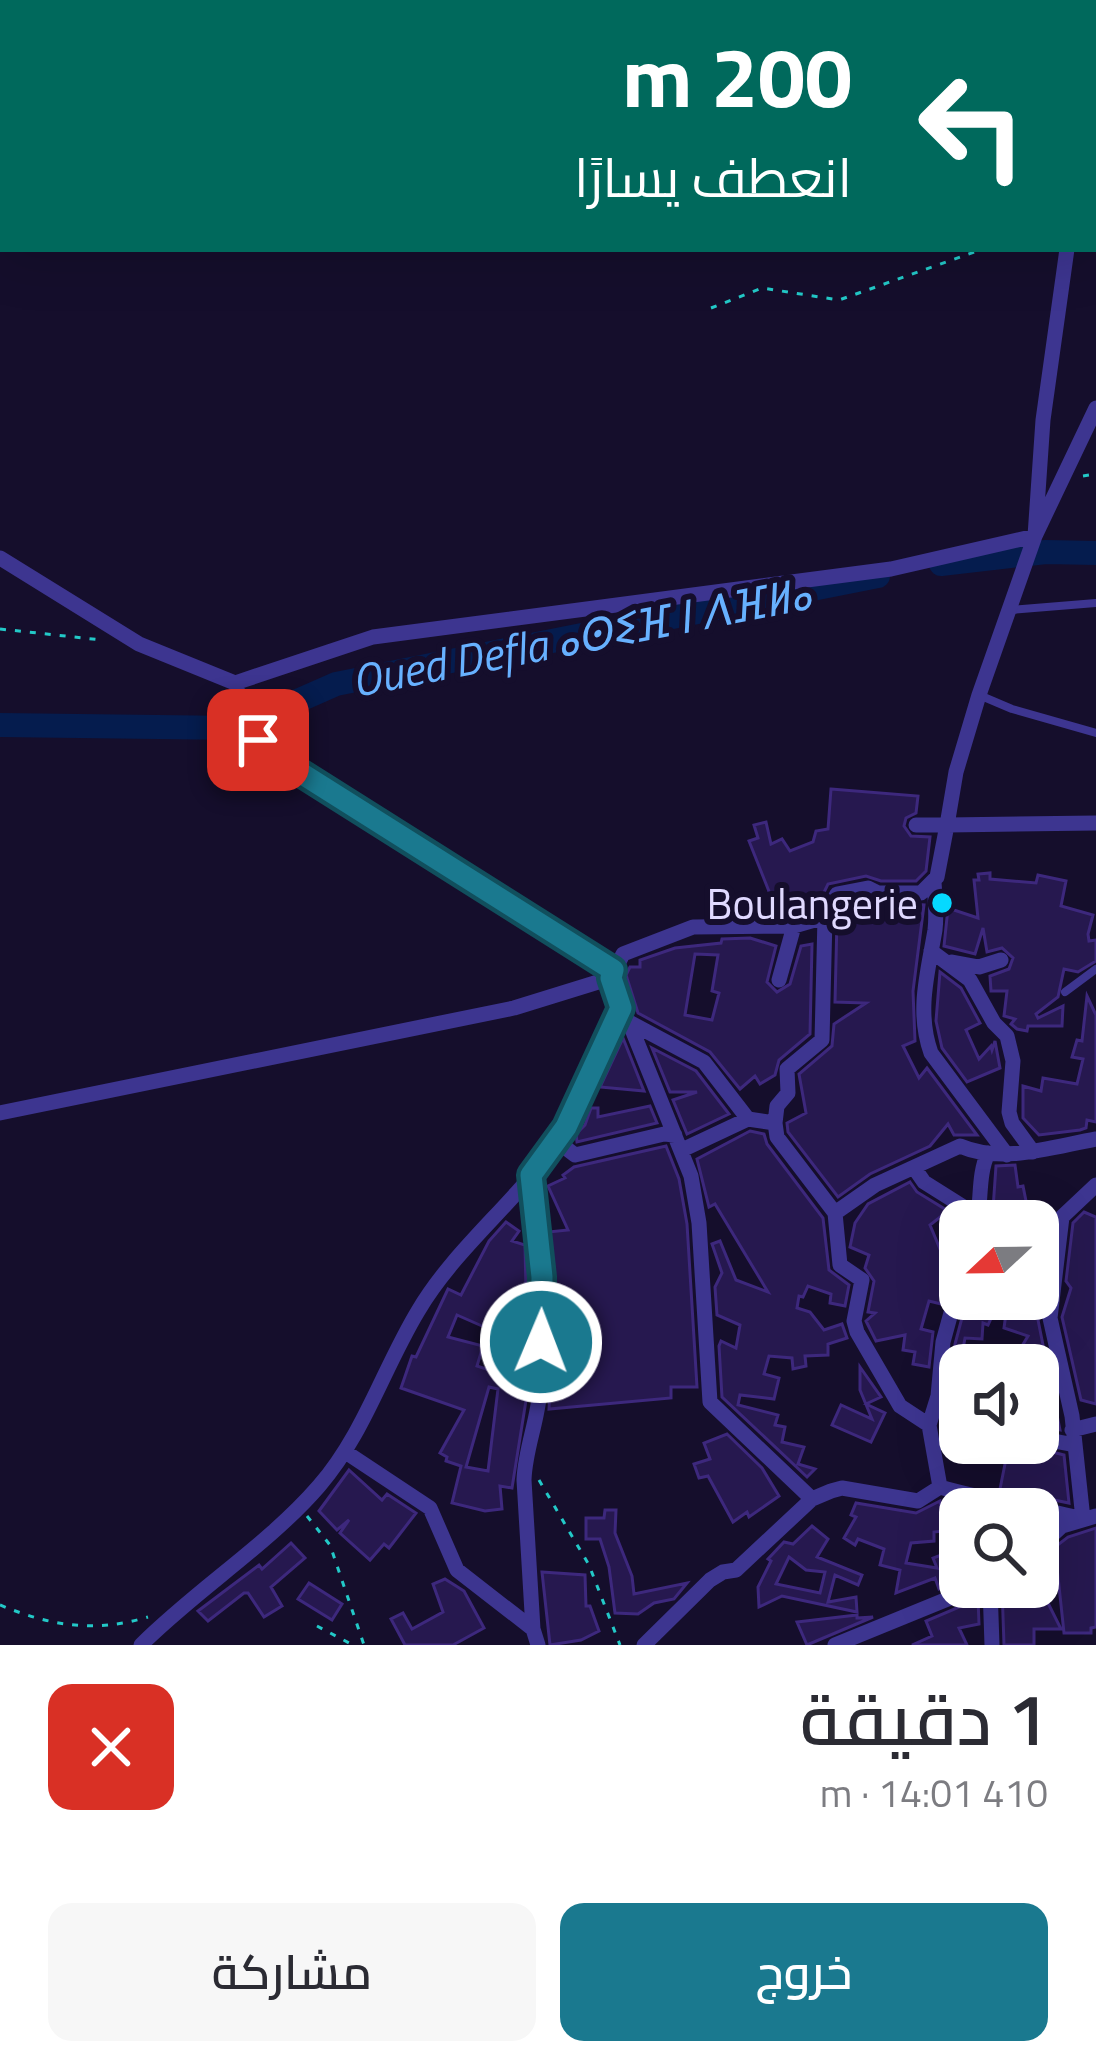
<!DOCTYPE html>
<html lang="ar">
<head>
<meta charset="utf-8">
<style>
	:root { --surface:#fff; --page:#f7f7f7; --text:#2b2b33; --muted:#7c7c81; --accent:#1a798f }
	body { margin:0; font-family:"Titillium Web",Cairo,"Noto Sans Tifinagh",sans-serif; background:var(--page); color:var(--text); direction:rtl; height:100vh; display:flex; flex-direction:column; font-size:45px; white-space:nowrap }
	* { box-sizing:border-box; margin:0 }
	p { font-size:39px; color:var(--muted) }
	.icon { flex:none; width:66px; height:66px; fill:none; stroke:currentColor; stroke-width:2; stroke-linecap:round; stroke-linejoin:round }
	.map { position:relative; height:1645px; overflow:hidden; direction:ltr }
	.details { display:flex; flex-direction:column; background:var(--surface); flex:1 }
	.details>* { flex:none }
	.hud { position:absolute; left:0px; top:0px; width:1098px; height:252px; box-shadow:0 12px 48px #0002; direction:rtl; background:#00695c; color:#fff; overflow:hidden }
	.needle { width:78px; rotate:248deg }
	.fabs { position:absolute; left:939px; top:1200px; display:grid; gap:24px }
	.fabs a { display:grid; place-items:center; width:120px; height:120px; border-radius:24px; background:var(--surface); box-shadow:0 12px 48px #0002; font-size:60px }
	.pin { position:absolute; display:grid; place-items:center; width:102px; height:102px; color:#fff; margin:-51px; border-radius:24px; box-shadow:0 6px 18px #0006 }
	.me { position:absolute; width:132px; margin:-66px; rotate:1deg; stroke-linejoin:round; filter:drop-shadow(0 0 9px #0008) }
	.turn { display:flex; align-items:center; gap:42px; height:252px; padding:0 48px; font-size:54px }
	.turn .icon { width:156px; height:156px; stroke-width:2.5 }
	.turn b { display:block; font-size:84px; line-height:102px }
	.round { display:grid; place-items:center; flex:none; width:126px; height:126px; border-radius:24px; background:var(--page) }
	.summary { display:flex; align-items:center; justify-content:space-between; height:204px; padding:0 48px }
	h1 { font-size:72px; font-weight:600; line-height:90px }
	.button { display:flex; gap:24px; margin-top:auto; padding:24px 48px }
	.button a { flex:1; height:138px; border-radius:24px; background:var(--accent); color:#fff; font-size:48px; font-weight:600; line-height:138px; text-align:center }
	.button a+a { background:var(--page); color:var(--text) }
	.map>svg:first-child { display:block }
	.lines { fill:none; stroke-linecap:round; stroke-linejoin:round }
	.river { stroke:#051c4e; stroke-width:24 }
	.building { fill:#26184f; stroke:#3d287d; stroke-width:3; fill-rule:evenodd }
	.path { stroke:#23c9c8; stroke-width:3; stroke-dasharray:6 9; stroke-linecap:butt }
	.service { stroke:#3d3590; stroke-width:8 }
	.minor { stroke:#3d3590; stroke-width:15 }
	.route-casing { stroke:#114f5d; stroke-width:30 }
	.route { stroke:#1a798f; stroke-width:21 }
	.poi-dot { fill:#05d9ff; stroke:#150e2c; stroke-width:4.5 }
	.labels { text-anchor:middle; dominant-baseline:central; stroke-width:12; stroke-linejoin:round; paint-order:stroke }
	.poi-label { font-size:42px; fill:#e0d9ff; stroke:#150e2c; text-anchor:end }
	.water-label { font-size:45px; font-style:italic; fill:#67b1ff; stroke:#150e2c }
</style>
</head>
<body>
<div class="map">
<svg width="1096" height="1645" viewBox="0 0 1096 1645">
	<rect width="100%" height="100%" fill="#150e2c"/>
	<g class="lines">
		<path class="river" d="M941 564 1046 552 1096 553
			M0 725 236 728 336 684 878 576"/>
	</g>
	<path class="building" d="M831 789 918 796 916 813 906 818 904 826 911 836 930 837 926 871 916 881H881L866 876 828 884 817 907 778 914 749 841 758 838 754 825 766 822 771 844 782 839 790 851 813 842 816 831 828 829Z
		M990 873V879L1036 883 1038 875 1066 881 1061 906 1093 915 1088 934 1089 941 1096 940V961L1078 972 1064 969 1058 997 1036 1014 1038 1018 1063 1006 1062 1026H1028L1027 1031 1017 1029 1011 1024 1015 1019 1004 1016 1007 991H991L990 976 1009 969 1013 958 1002 948 987 952 983 928 975 954 944 946 948 908 978 918 974 880H979L978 874Z
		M863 901 924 905 913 991 915 1041 903 1046 919 1078 927 1068 977 1135H954L948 1124 930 1146 870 1174 838 1197 788 1132 787 1123 806 1113 799 1074 832 1046 834 1024 866 1003 835 1002 837 920 841 911 863 913Z
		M750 938 776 946 767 982 777 992 790 984 801 946 812 944 810 1034 779 1060 775 1075 760 1084 755 1076 740 1089 710 1052 638 1013 626 975 630 967H640V960L675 948 721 943 722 939ZM695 954 718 955 712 991 719 993 712 1020 685 1015Z
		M940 972 961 988 980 1023 966 1030 979 1059 991 1046 992 1050 995 1041 1000 1068 967 1082 942 1048 936 1021Z
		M1087 996 1096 1015V1122L1087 1120 1086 1128 1080 1130 1039 1135 1023 1118V1086L1041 1091 1043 1078 1077 1084 1083 1059 1072 1057 1077 1040 1082 1041Z
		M623 1038 644 1091 600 1087Z
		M652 1048 696 1071 729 1114 687 1134 673 1100 697 1092H670Z
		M650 1106 657 1123 577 1142 576 1134 585 1125 591 1108H598V1117Z
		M750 1131 764 1134 767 1144 823 1218 829 1270 849 1285 845 1306 830 1303 831 1294 808 1286 803 1297 799 1296 797 1308 810 1312 824 1330 842 1324 847 1338 828 1344V1355L805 1356 806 1366 793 1369 792 1358 769 1356 764 1374 779 1378 774 1399 740 1395 738 1405 778 1415 775 1425 785 1427 782 1442 804 1447 798 1464 815 1469 807 1477 722 1397 719 1346 721 1341 736 1348 740 1325 717 1315 715 1287 722 1273 712 1244 720 1241 736 1280 768 1292 715 1204 709 1207 697 1159Z
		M666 1146 679 1179 687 1224 697 1387H671V1398L549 1409 553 1335 548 1232 568 1230 548 1186 565 1178 563 1175 574 1167Z
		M1015 1165 1018 1187 1023 1186 1027 1206 993 1209 996 1166Z
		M910 1182 917 1192 948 1211 930 1225 950 1273 941 1304 929 1301 921 1329 933 1332 929 1367 913 1364 915 1352 903 1350 905 1335 876 1341 866 1321 875 1313 868 1312 874 1281 865 1268 869 1255 850 1247 855 1223 868 1204Z
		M1084 1212 1096 1217V1404L1081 1400 1062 1317 1071 1288 1066 1281 1073 1223Z
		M506 1222 519 1231 512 1241 525 1245 528 1388 512 1488 500 1486 502 1509 485 1511 452 1503 461 1466 446 1461 447 1457 440 1453 464 1410 401 1388 412 1356 416 1357 448 1289 461 1295 489 1241ZM457 1315 489 1329 491 1323 514 1329V1378L477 1366 483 1346 448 1337ZM489 1387 498 1389 488 1471 466 1467Z
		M1048 1235 1038 1320 1060 1430 1038 1426V1365H1020L1013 1361 1028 1336 1004 1328 1008 1299H1038V1236Z
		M967 1299H979L976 1308 993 1314 988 1325 983 1323 982 1339 965 1338 960 1365V1433L941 1426 950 1398 955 1344Z
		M860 1367 881 1397 866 1404 885 1413 871 1442 832 1425 841 1405 872 1419 860 1390Z
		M727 1434 762 1468 779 1496 749 1517 747 1512 733 1522 708 1476 699 1478 694 1464 710 1459 704 1443Z
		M1021 1444 1064 1455 1069 1503 1000 1489 1006 1459 1016 1461Z
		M349 1470 382 1500 387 1494 416 1513 389 1548 384 1544 370 1560 340 1533 349 1520 337 1530 319 1511Z
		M940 1501 941 1507 951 1506 952 1530 934 1532V1541L911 1543 906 1563 937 1568 933 1558 960 1548V1581L939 1589 935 1578 896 1593 900 1570 880 1565 884 1549 858 1539 855 1545 844 1538 856 1517 851 1515 856 1503 916 1513Z
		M605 1510H616L615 1533 632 1576 634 1594 687 1583 674 1599 654 1603 638 1614 615 1613 609 1567 600 1539H586V1518H604Z
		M812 1526 828 1539 817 1557 862 1575 858 1585 835 1575 828 1602 856 1597 857 1612 782 1596 759 1607 758 1587 771 1561 768 1559 784 1542 793 1544ZM789 1557 806 1570 825 1572 820 1593 776 1584Z
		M1096 1528V1627L1091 1628V1633H1064L1056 1558 1038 1567V1560L1068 1537Z
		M291 1543 305 1558 271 1587 282 1606 264 1617 248 1593H244L208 1621 198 1611 259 1565 262 1569Z
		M542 1572 585 1575 586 1606H590L599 1631 581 1640 550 1645Z
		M445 1579 464 1591 484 1628 453 1645H405L391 1619 403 1613 412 1629 443 1612 433 1584Z
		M309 1583 342 1604 332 1620 298 1599Z
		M1002 1587H1040L1061 1629H1034V1645H1004Z
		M978 1599 979 1624 959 1628 967 1645H912L932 1636 926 1621Z
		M857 1615V1618L873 1617 807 1645 797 1622Z"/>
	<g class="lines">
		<path class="path" d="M711 308 762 288 839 300 983 249
			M1083 476 1096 474
			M0 629 102 640
			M539 1480 589 1565 620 1645
			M307 1516 330 1545 364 1645
			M0 1605C51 1626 94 1633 148 1617
			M317 1626 353 1645"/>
		<path class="service" d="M1011 610 1096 603
			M979 695 1012 709 1096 733
			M1065 992 1096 969"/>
		<path class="minor" d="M1095 59 1096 52
			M0 558 139 644 235 683 240 698
			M235 683 373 637 891 569 1035 536 1096 408
			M258 740 266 751 613 970
			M916 825H947L956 772 979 695 1035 536 1043 420 1067 249
			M934 882C935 898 937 914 935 930 928 972 916 1011 931 1053L1007 1155
			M931 951 970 980 994 1023 1007 1036 1013 1061 1009 1112 1012 1123 1033 1152
			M952 962 979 967 1001 960
			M779 980 794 926
			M621 1008 629 1022 704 1062 748 1119 775 1123 777 1137 835 1213 875 1185 960 1146C1002 1164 1052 1147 1096 1139
			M629 1022 691 1176 699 1223 710 1402 812 1499
			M0 1113 514 1008 611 978
			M775 1123 777 1106 788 1093 787 1069 822 1040 825 917
			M558 1142 575 1155 664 1134 675 1135
			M682 1150 748 1119
			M988 1153C979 1172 981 1195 978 1216L992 1221
			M915 1169 924 1182 978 1216 976 1221
			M531 1176C537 1248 544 1316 540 1389 538 1421 525 1449 524 1480L533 1629
			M835 1213 840 1265 862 1280 854 1321 857 1332 900 1406 929 1425
			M1038 1224 1060 1222
			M960 1280 943 1342 938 1396 929 1425 940 1487C987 1501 1035 1507 1083 1519L1072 1416 1050 1318 1062 1217 1096 1185
			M1072 1430 1096 1424
			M1038 1438 1075 1445
			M347 1453 430 1508 457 1570 533 1629 538 1645
			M1038 1548 1062 1526 1096 1516
			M990 1587 992 1645
			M141 1645C197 1589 269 1544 319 1486 364 1434 383 1369 418 1311 456 1247 517 1202 558 1141 585 1102 601 1051 621 1008L611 978 623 954 693 927 794 926 825 917 837 894 868 888 878 893H921L937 877 947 825 1096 823
			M644 1645 710 1580 723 1572 736 1570 812 1499 831 1491 842 1488 918 1501 940 1487
			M835 1645 977 1587"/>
	</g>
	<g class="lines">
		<g class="route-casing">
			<path id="route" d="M258 740 266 751 613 970 611 978 621 1008 566 1127 531 1175 542 1277 541 1342"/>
		</g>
		<use href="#route" class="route"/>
	</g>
	<circle class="poi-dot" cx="942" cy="903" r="12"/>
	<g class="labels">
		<g class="poi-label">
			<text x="918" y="903">Boulangerie</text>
		</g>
		<g class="water-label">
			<text transform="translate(581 636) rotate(-11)">Oued Defla ⴰⵙⵉⴼ ⵏ ⴷⴼⵍⴰ</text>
		</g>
	</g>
</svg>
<div class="fabs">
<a><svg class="needle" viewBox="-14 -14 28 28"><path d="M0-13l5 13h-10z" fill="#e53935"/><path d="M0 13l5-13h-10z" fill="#7c7c81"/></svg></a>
<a><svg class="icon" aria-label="sound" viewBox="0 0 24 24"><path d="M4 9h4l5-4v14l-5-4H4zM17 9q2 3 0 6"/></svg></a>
<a><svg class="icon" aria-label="search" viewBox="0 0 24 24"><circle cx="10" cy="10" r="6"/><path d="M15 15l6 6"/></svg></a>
</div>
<div class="pin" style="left:258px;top:740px;background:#d93025"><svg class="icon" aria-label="arrive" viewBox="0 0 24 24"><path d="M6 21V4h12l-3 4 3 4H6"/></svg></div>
<svg class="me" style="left:541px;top:1342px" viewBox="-20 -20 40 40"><circle r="17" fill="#1a798f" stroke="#fff" stroke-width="3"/><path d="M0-11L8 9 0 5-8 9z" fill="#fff"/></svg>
<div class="hud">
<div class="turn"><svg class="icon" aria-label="left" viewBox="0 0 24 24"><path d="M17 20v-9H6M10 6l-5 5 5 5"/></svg><div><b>200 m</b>انعطف يسارًا</div></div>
</div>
</div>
<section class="details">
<div class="summary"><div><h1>1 دقيقة</h1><p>410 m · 14:01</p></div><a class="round" style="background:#d93025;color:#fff"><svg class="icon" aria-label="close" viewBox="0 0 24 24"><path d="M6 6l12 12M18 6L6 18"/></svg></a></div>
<div class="button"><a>خروج</a><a>مشاركة</a></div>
</section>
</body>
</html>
